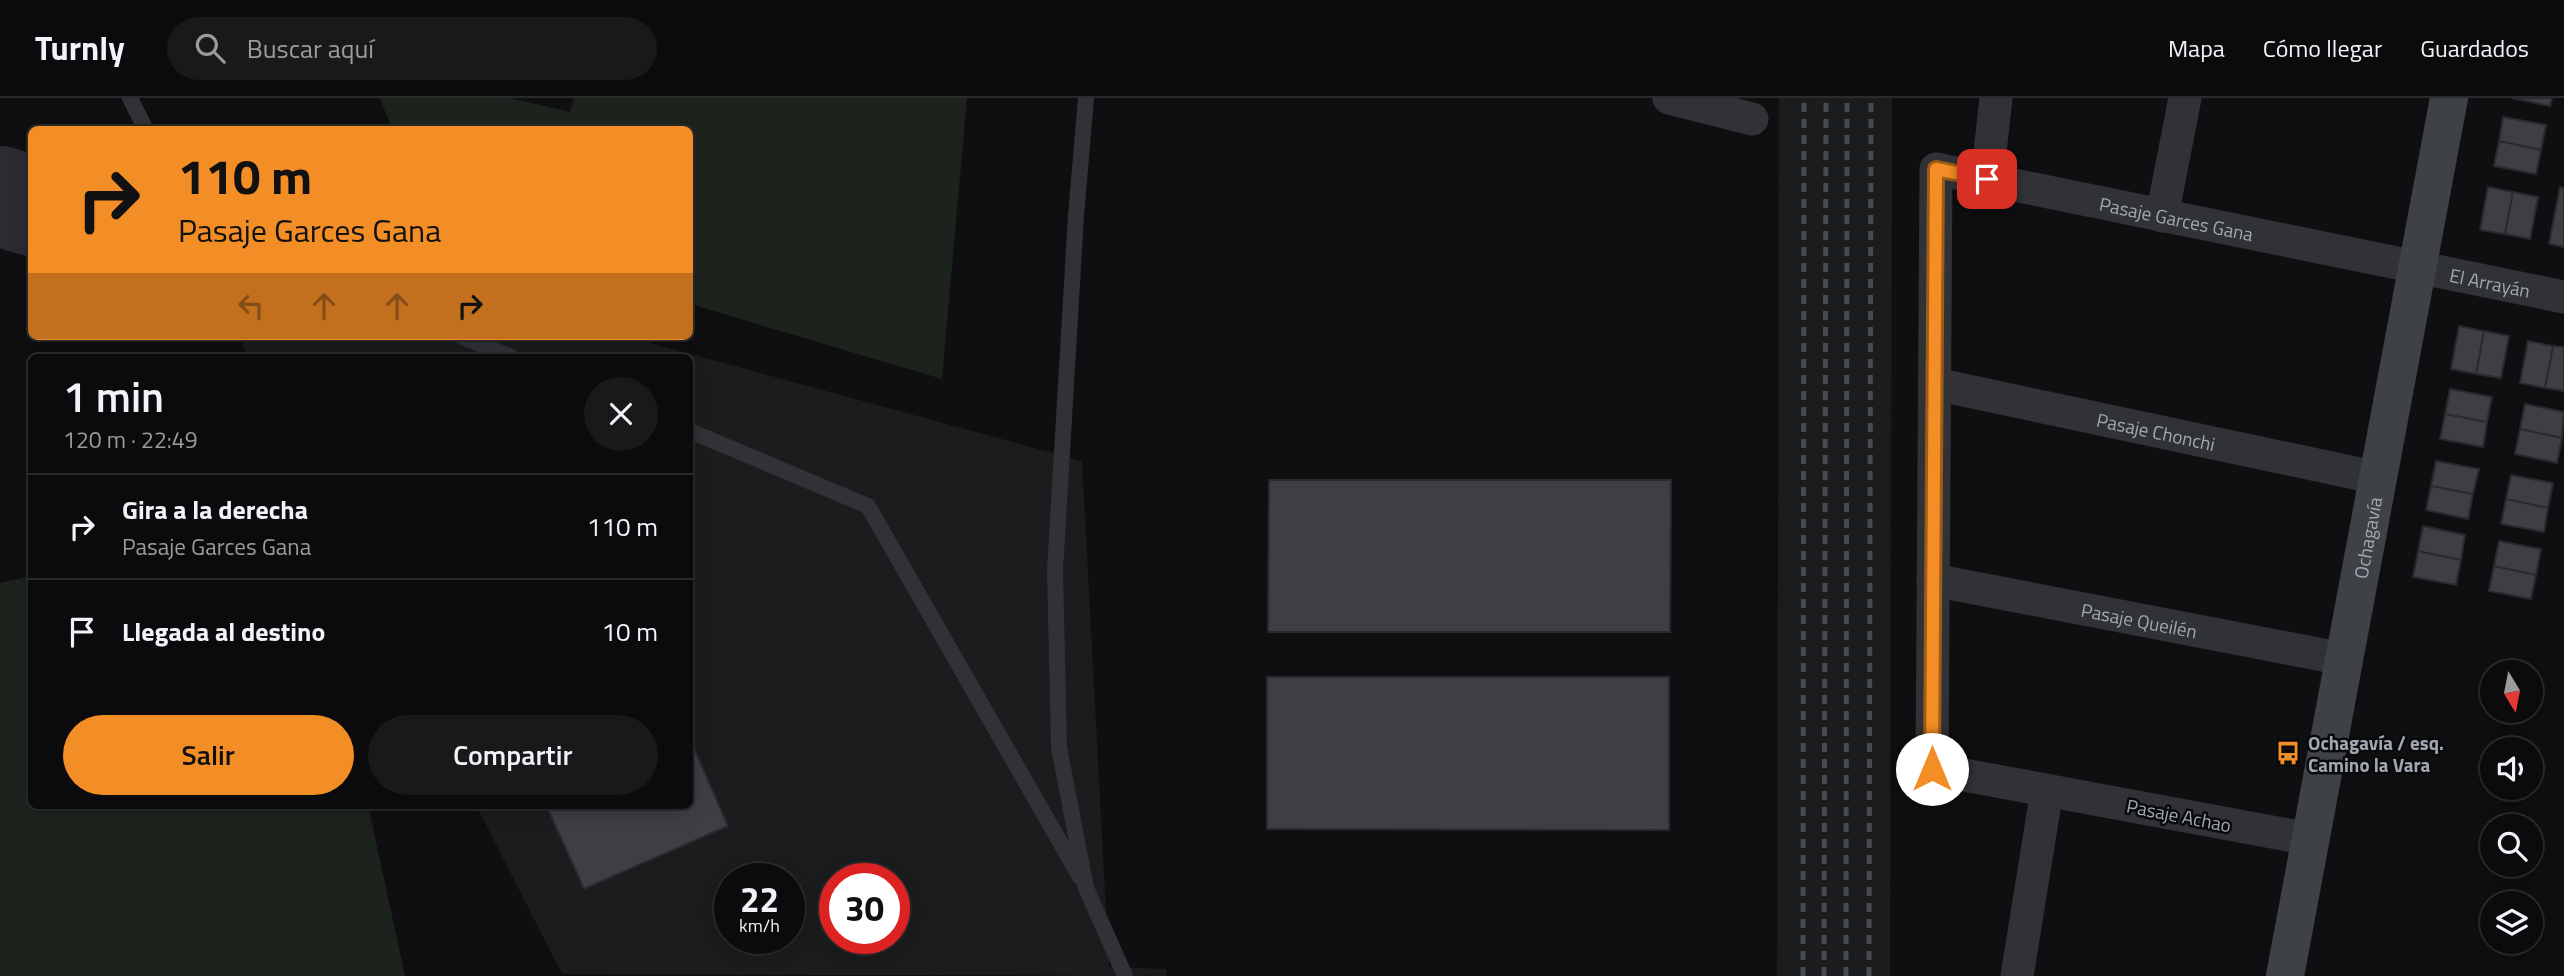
<!DOCTYPE html>
<html lang="es">
<head>
<meta charset="utf-8">
<style>
	:root { --surface:#0b0b0d; --page:#19191b; --text:#f1f3f6; --muted:#9a9b9d; --line:#2b2b2e; --accent:#f38d25 }
	body { margin:0; font-family:"Titillium Web",sans-serif; background:var(--page); color:var(--text); height:100vh; display:flex; flex-direction:column; font-size:26px; white-space:nowrap }
	* { box-sizing:border-box; margin:0 }
	p { font-size:23px; color:var(--muted) }
	.icon { flex:none; width:38px; height:38px; fill:none; stroke:currentColor; stroke-width:2; stroke-linecap:round; stroke-linejoin:round }
	.map { position:relative; flex:1; overflow:hidden }
	.drawer { position:absolute; left:28px; top:256px; width:665px; height:455px; display:flex; flex-direction:column; background:var(--surface); border-radius:10px; box-shadow:0 4px 18px #0003,0 0 0 2px var(--line) }
	.drawer>* { flex:none }
	.hud { position:absolute; left:28px; top:28px; width:665px; height:214px; border-radius:10px; box-shadow:0 4px 18px #0003,0 0 0 2px var(--line); background:#f38d25; color:#111; overflow:hidden }
	.needle { width:46px; rotate:170deg }
	.buttons { position:absolute; left:2480px; top:562px; display:grid; gap:14px }
	.buttons a { display:grid; place-items:center; width:63px; height:63px; border-radius:50%; background:var(--surface); box-shadow:0 4px 18px #0003,0 0 0 2px var(--line); font-size:35px }
	.speed { position:absolute; left:714px; top:765px; display:flex; gap:14px; font-size:35px; font-weight:700; text-align:center }
	.speed>* { display:grid; place-content:center; width:91px; height:91px; border-radius:50%; background:var(--surface); box-shadow:0 4px 18px #0003,0 0 0 2px var(--line); line-height:1 }
	.speed small { font-size:18px; font-weight:400 }
	.speed .limit { border:10px solid #d22; background:#fff; color:#111 }
	.pin { position:absolute; display:grid; place-items:center; width:60px; height:60px; color:#fff; margin:-30px; border-radius:14px; box-shadow:0 4px 10px #0006 }
	.me { position:absolute; width:77px; margin:-38px; rotate:0deg; stroke-linejoin:round; filter:drop-shadow(0 0 5px #0008) }
	.turn { display:flex; align-items:center; gap:24px; height:147px; padding:0 35px; font-size:32px }
	.turn .icon { width:91px; height:91px; stroke-width:2.5 }
	.turn b { display:block; font-size:49px; line-height:60px }
	.lanes { display:flex; align-items:center; height:66px; padding:0 35px; background:#0003; justify-content:center; gap:35px; direction:ltr }
	.lanes .off { opacity:.35 }
	.round { display:grid; place-items:center; flex:none; width:74px; height:74px; border-radius:37px; background:var(--page) }
	.head { display:flex; align-items:center; justify-content:space-between; height:119px; padding:0 35px }
	h1 { font-size:42px; font-weight:600; line-height:52px }
	.button { display:flex; gap:14px; margin-top:auto; padding:14px 35px }
	.button a { flex:1; height:80px; border-radius:42px; background:var(--accent); color:#111; font-size:28px; font-weight:600; line-height:80px; text-align:center }
	.button a+a { background:var(--page); color:var(--text) }
	ul { padding:0; list-style:none }
	li { display:flex; align-items:center; gap:21px; height:105px; padding:0 35px; border-top:2px solid var(--line) }
	li div { flex:1 }
	li b { display:block; font-size:26px }
	li em { font-style:normal }
	header { display:flex; align-items:center; gap:42px; box-sizing:border-box; height:98px; padding:0 35px; background:var(--surface); border-bottom:2px solid var(--line) }
	header strong { font-size:33px }
	nav { display:flex; gap:38px; margin-inline-start:auto; font-size:24px }
	.search { width:490px; height:63px; background:var(--page); display:flex; align-items:center; gap:18px; box-sizing:border-box; padding:0 24px; border-radius:38px; color:var(--muted); font-size:26px }
	.map>svg:first-child { display:block }
	.built { fill:#1b1c1d; fill-rule:evenodd }
	.green { fill:#1c231c }
	.lines { fill:none; stroke-linecap:round; stroke-linejoin:round }
	.taxiway { stroke:#2b2c30; stroke-width:100 }
	.building { fill:#3e3f44; stroke:#292a2d; stroke-width:2 }
	.service { stroke:#303235; stroke-width:16 }
	.minor { stroke:#303235; stroke-width:33 }
	.secondary { stroke:#3e4145; stroke-width:38 }
	.rail { stroke:#474a4f; stroke-width:5; stroke-dasharray:9 7; stroke-linecap:butt }
	.route-casing { stroke:#9e5c18; stroke-width:18 }
	.route { stroke:#f38d25; stroke-width:12 }
	.labels { text-anchor:middle; dominant-baseline:central; stroke-width:5; stroke-linejoin:round; paint-order:stroke }
	.street-label { font-size:19px; fill:#a0a8b2; stroke:#0a0a0b }
	.poi-label { font-size:19px; font-weight:bold; fill:#a0a8b2; stroke:#0a0a0b; text-anchor:start }
</style>
</head>
<body>
<header>
<strong>Turnly</strong>
<div class="search"><svg class="icon" aria-label="search" viewBox="0 0 24 24"><circle cx="10" cy="10" r="6"/><path d="M15 15l6 6"/></svg>Buscar aquí</div>
<nav><a>Mapa</a><a>Cómo llegar</a><a>Guardados</a></nav>
</header>
<div class="map">
<svg width="2564" height="878" viewBox="0 0 2564 878">
	<rect width="100%" height="100%" fill="#0f0f11"/>
	<path class="built" d="M1779 0H1892L1890 878H1777Z
		M244 238H625L1082 363 1109 869 1166 871V878L562 876 476 707H690V259H248L242 247ZM730 780H789V840H730ZM835 780H894V840H835Z"/>
	<path class="green" d="M380 0H510L570 14 574 0H967L942 281 690 206V32L392 31Z
		M31 478 32 707H368L405 878H0V485Z"/>
	<g class="lines">
		<path class="taxiway" d="M0 98 32 108"/>
	</g>
	<path class="building" d="M2511 0H2552L2550 8Z
		M2503 19 2546 27 2541 52 2499 43Z
		M2499 43 2541 52 2536 76 2494 68Z
		M2488 89 2513 94 2505 136 2480 132Z
		M2560 89 2564 90V149L2549 146Z
		M2513 94 2538 99 2530 141 2505 136Z
		M2459 228 2484 233 2476 276 2451 271Z
		M2484 233 2509 238 2501 280 2476 276Z
		M2528 243 2553 248 2545 290 2520 285Z
		M2553 248 2564 249V293L2545 290Z
		M2450 291 2492 299 2487 324 2445 316Z
		M2525 306 2564 314 2562 340 2520 331Z
		M2445 316 2487 324 2483 349 2440 341Z
		M2520 331 2562 340 2557 365 2515 356Z
		M2436 363 2479 371 2473 396 2431 388Z
		M2511 377 2553 385 2548 410 2506 401Z
		M1269 382H1671L1670 534H1268Z
		M2431 388 2473 396 2468 421 2426 412Z
		M2506 401 2548 410 2544 434 2501 426Z
		M2423 428 2465 437 2461 462 2418 453Z
		M2499 443 2541 451 2536 477 2494 468Z
		M2418 453 2461 462 2456 487 2413 479Z
		M2494 468 2536 477 2531 501 2489 493Z
		M1267 579H1669V732L1267 731Z
		M690 641 728 728 584 791 546 707H690Z"/>
	<g class="lines">
		<path class="service" d="M130 0 146 32
			M1086 0 1076 118 1055 472 1059 649 1086 790 1125 878
			M461 238 511 259
			M690 333 868 408 1080 779"/>
		<g class="minor">
			<path d="M1669 0 1752 21"/>
			<path d="M1987 81 1996 0"/>
			<path d="M2162 118 2185 0"/>
			<path id="s1" d="M1935 286 2378 380"/>
			<path id="s2" d="M1933 482 2344 561"/>
			<path id="s3" d="M2310 741 1932 671 1936 71 2564 199"/>
			<path d="M2017 878 2047 692"/>
		</g>
		<path class="secondary" id="s4" d="M2285 878 2449 0"/>
		<path class="rail" d="M1803 878 1804 0
			M1824 878 1826 0
			M1846 878 1847 0
			M1869 878 1871 0"/>
	</g>
	<g class="lines">
		<g class="route-casing">
			<path id="route" d="M1932 671 1936 71 1987 81"/>
		</g>
		<use href="#route" class="route"/>
	</g>
	<defs>
		<g id="bus-bare" transform="scale(1.89)"><path d="M-5-6H5V4H4V6H2V4H-2V6H-4V4H-5ZM-3.5-4V0h7V-4ZM-3.5 1.2v1.5H-2V1.2ZM2 1.2v1.5H3.5V1.2Z" fill="#f38d25" stroke="#0a0a0b" stroke-width="2.5" paint-order="stroke"/></g>
	</defs>
	<g fill-rule="evenodd">
		<use href="#bus-bare" x="2288" y="655"/>
	</g>
	<g class="labels">
		<g class="street-label">
			<text stroke="none"><textPath href="#s3" startOffset="1230">Pasaje Garces Gana</textPath></text>
			<text stroke="none"><textPath href="#s3" startOffset="1550">El Arrayán</textPath></text>
			<text stroke="none"><textPath href="#s1" startOffset="226">Pasaje Chonchi</textPath></text>
			<text stroke="none"><textPath href="#s4" startOffset="446">Ochagavía</textPath></text>
			<text stroke="none"><textPath href="#s2" startOffset="210">Pasaje Queilén</textPath></text>
			<text transform="translate(2179 717) rotate(11)">Pasaje Achao</text>
		</g>
		<g class="poi-label">
			<text x="2308" y="644">Ochagavía / esq.<tspan x="2308" dy="22">Camino la Vara</tspan></text>
		</g>
	</g>
</svg>
<div class="buttons">
<a><svg class="needle" viewBox="-14 -14 28 28"><path d="M0-13l5 13h-10z" fill="#e53935"/><path d="M0 13l5-13h-10z" fill="#9a9b9d"/></svg></a>
<a><svg class="icon" aria-label="sound" viewBox="0 0 24 24"><path d="M4 9h4l5-4v14l-5-4H4zM17 9q2 3 0 6"/></svg></a>
<a><svg class="icon" aria-label="search" viewBox="0 0 24 24"><circle cx="10" cy="10" r="6"/><path d="M15 15l6 6"/></svg></a>
<a><svg class="icon" aria-label="layers" viewBox="0 0 24 24"><path d="M12 4l9 5-9 5-9-5zM3 14l9 5 9-5"/></svg></a>
</div>
<div class="speed"><div>22<small>km/h</small></div><div class="limit">30</div></div>
<div class="pin" style="left:1987px;top:81px;background:#d93025"><svg class="icon" aria-label="arrive" viewBox="0 0 24 24"><path d="M6 21V4h12l-3 4 3 4H6"/></svg></div>
<svg class="me" style="left:1932px;top:671px" viewBox="-20 -20 40 40"><circle r="19" fill="#fff"/><path d="M0-13L10 11 0 6-10 11z" fill="#f38d25"/></svg>
<div class="hud">
<div class="turn"><svg class="icon" aria-label="right" viewBox="0 0 24 24"><path d="M7 20v-9h11M14 6l5 5-5 5"/></svg><div><b>110 m</b>Pasaje Garces Gana</div></div>
<div class="lanes"><svg class="icon off" aria-label="left" viewBox="0 0 24 24"><path d="M17 20v-9H6M10 6l-5 5 5 5"/></svg><svg class="icon off" aria-label="ahead" viewBox="0 0 24 24"><path d="M12 20V5M6 11l6-6 6 6"/></svg><svg class="icon off" aria-label="ahead" viewBox="0 0 24 24"><path d="M12 20V5M6 11l6-6 6 6"/></svg><svg class="icon" aria-label="right" viewBox="0 0 24 24"><path d="M7 20v-9h11M14 6l5 5-5 5"/></svg></div>
</div>
<section class="drawer">
<div class="head"><div><h1>1 min</h1><p>120 m · 22:49</p></div><a class="round"><svg class="icon" aria-label="close" viewBox="0 0 24 24"><path d="M6 6l12 12M18 6L6 18"/></svg></a></div>
<ul>
<li><svg class="icon" aria-label="right" viewBox="0 0 24 24"><path d="M7 20v-9h11M14 6l5 5-5 5"/></svg><div><b>Gira a la derecha</b><p>Pasaje Garces Gana</p></div><em>110 m</em></li>
<li><svg class="icon" aria-label="arrive" viewBox="0 0 24 24"><path d="M6 21V4h12l-3 4 3 4H6"/></svg><div><b>Llegada al destino</b></div><em>10 m</em></li>
</ul>
<div class="button"><a>Salir</a><a>Compartir</a></div>
</section>
</div>
</body>
</html>
